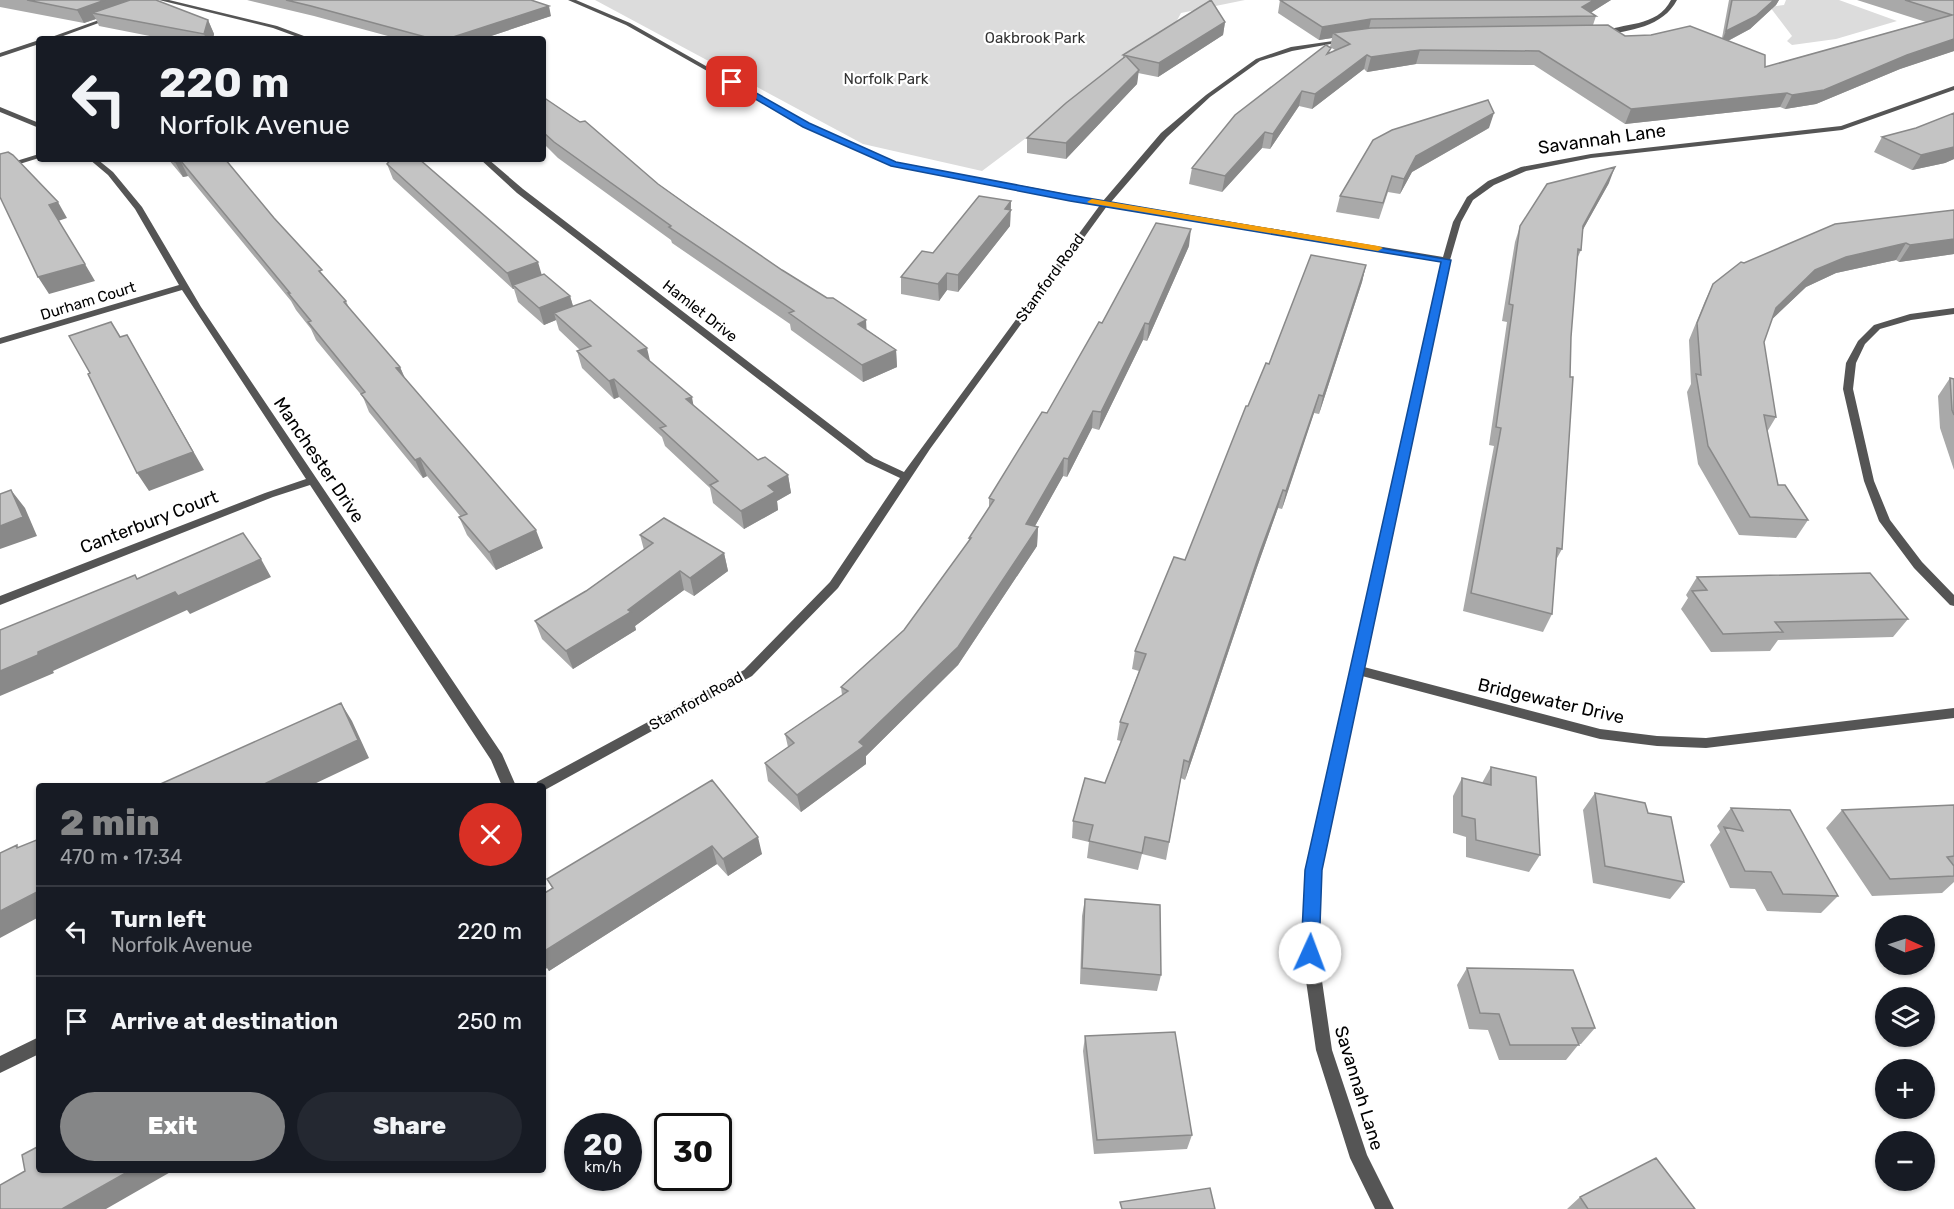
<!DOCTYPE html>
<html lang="en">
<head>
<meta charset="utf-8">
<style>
	:root { --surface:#171b24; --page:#242831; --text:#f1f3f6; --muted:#9ea1a6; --line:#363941; --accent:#858687 }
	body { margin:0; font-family:Rubik,sans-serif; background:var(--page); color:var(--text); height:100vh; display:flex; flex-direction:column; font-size:22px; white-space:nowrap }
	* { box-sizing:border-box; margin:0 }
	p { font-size:20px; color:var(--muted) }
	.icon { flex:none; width:33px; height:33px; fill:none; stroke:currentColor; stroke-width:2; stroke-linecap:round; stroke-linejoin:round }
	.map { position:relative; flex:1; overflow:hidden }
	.details { position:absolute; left:36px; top:783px; width:510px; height:390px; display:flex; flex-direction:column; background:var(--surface); border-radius:6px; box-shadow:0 2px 4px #0004 }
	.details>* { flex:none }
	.banner { position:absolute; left:36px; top:36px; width:510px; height:126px; border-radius:6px; box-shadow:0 2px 4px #0004; background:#171b24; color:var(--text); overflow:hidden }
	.needle { width:39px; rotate:93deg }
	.buttons { position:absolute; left:1875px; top:915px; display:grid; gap:12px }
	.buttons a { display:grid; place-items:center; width:60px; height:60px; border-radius:50%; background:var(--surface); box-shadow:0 2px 4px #0004; font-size:30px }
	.speed { position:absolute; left:564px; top:1113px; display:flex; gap:12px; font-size:30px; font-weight:700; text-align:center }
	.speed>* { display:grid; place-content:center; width:78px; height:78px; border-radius:50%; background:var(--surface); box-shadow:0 2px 4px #0004; line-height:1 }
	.speed small { font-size:15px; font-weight:400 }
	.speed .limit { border:3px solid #111; border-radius:9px; background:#fff; color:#111 }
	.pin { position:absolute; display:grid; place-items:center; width:51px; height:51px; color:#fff; margin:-26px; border-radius:12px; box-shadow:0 3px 9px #0006 }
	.me { position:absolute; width:66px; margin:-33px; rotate:2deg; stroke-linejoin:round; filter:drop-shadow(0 0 4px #0008) }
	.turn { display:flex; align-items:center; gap:21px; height:126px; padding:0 24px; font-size:27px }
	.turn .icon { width:78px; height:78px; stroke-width:2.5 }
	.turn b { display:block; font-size:42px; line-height:51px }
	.round { display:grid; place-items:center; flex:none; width:63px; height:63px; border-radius:32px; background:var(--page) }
	.overview { display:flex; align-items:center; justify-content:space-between; height:102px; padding:0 24px }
	h1 { font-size:36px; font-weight:800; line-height:45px; color:var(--accent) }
	.button { display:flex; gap:12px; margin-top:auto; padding:12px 24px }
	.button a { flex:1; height:69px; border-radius:36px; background:var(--accent); color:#fff; font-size:24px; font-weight:800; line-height:69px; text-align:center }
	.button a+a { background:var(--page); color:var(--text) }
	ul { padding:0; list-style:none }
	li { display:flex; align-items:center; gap:18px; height:90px; padding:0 24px; border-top:2px solid var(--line) }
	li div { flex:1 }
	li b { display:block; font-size:22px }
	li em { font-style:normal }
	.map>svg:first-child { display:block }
	.green { fill:#dcdcdc }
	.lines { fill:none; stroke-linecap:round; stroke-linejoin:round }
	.street { fill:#555; fill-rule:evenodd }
	.wall { fill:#a9a9a9 }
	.shaded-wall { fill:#898989 }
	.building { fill:#c4c4c4; stroke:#898989; stroke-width:1.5 }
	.route { fill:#1a73e8; stroke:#114b97; stroke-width:1.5 }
	.slow { fill:#f59e0b }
	.labels { text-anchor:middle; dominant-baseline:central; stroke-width:4.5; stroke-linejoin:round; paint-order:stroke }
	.far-park-label { font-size:15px; fill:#333; stroke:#fff }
	.far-street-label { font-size:15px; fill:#000; stroke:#fff }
	.street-label { font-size:18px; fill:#000; stroke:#fff }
</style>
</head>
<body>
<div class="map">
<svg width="1954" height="1209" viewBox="0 0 1954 1209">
	<rect width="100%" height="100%" fill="#fff"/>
	<path class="green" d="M595 0H1245L1181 13 1173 28 982 171 863 144Z
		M1786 0H1839L1897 21 1836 39 1792 45 1787 41 1792 36 1770 7 1784 5Z"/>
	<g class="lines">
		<path class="street" d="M159 0H169L277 26 312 39H303L273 28Z
			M568 0H576L630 23 808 124 896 162 1103 201 1161 133 1206 95 1256 59 1291 47 1347 39V41L1292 51 1260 61 1210 97 1167 137 1111 202 1443 257 1453 222 1467 197 1488 181 1521 167 1591 154 1841 126 1954 86V90L1842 130 1591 158 1526 171 1494 185 1473 200 1461 222 1450 260 1364 667 1600 729 1657 736 1706 738 1954 708V718L1706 748 1657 746 1600 739 1362 676 1321 870 1318 953 1332 1050 1367 1155 1394 1209H1375L1350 1158 1316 1050 1302 953 1307 870 1441 262 1107 206 930 449 838 588 752 676 543 791V786H535L537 782 744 670 830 582 900 478 866 462 517 193 480 159H488L523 189 874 458 904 472 1100 205 891 166 804 126 626 25Z
			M1671 0H1677C1663 27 1629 31 1602 35L1599 33C1623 22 1657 28 1671 0Z
			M110 16 115 17 55 39H46Z
			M39 40V44L0 57V53Z
			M0 107 39 123V128L0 112Z
			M39 154V158L0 170V166Z
			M89 159H97L113 172 142 207 201 307 502 754 516 786H502L491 760 310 485 273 497 0 605V596L265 493 306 479 182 290 0 344V338L179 285 135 209 108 175Z
			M1954 308V314L1911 320 1880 329 1865 344 1856 363 1853 389 1874 481 1890 520 1922 562 1954 595V606L1950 605 1914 568 1879 521 1864 481 1843 389 1846 363 1858 341 1874 325 1910 314Z
			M39 1037V1054L0 1073V1056Z"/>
	</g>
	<path class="wall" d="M0 0H156L208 20 214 34 213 39H165L99 26 96 19 84 23 0 7Z
		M247 0H531L551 16 482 39H399L314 16Z
		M1280 0H1611L1590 13 1596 16 1593 25 1625 36 1722 38 1729 0H1779L1776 5 1750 29 1728 41 1765 67 1926 22 1857 0H1954V51L1900 69 1816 104 1785 109 1780 107 1625 124 1534 65 1416 64 1367 72 1364 69 1312 109 1299 106 1270 149 1262 148 1222 192 1189 184 1192 168 1330 53 1335 50 1330 47 1332 38 1319 40 1278 13Z
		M1225 22 1223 35 1158 77 1138 73 1137 84 1066 159 1027 153V138L1123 58V55Z
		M543 97 658 184 896 350 897 367 863 382 791 330 790 324 672 243 671 240 558 158 543 143Z
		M1954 113V159L1945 163 1912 170 1874 152 1882 137 1916 128Z
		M1489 128 1412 172 1400 194 1388 192 1379 219 1336 212 1340 196Z
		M168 159H225L274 218 346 301 350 310 400 367 405 378 543 548 496 570 467 535 459 517H461L427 476 423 478 369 412 363 397 316 340 311 329 296 310 291 301 188 176 183 177Z
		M387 164 570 296 573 306 650 361 693 405 758 460 788 475 791 493 777 501 778 510 744 529 713 503 710 488 665 446 662 437 619 397 614 399 582 368 577 351 580 350 559 330 556 320 544 325 518 302 514 289H513L393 179Z
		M1609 183 1582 231 1581 250 1577 259 1571 337 1562 549 1556 560 1552 614 1543 632 1463 611 1494 446 1489 445 1507 322 1502 321 1515 242 1520 226Z
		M1011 201 1010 226 958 292 947 290 939 301 901 294V277L933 253Z
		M1954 210V254L1899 262 1896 260 1836 273 1806 287 1771 320 1764 342 1776 417 1767 432 1778 485 1808 520 1796 538 1739 535 1698 464 1687 392 1691 384 1689 340 1705 301 1713 284 1744 263Z
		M1189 246 1147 341 1143 340 1099 430 1092 428 1067 477 1063 476 1035 526 1038 527 1037 546 958 665 866 756V764L801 812 768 781 765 763 788 747 785 734 842 695 841 687 904 630 969 541V538L989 508V498L1047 413 1102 323Z
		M1366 265 1362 282 1319 414 1314 413 1282 509 1278 508 1256 570 1185 780 1181 778 1166 860 1142 854 1138 870 1087 858 1089 842 1072 838 1073 821 1105 783 1121 741 1117 740 1120 722 1139 671 1132 669 1135 651 1185 560 1248 406 1269 364Z
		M1950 378 1954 379V470L1940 428 1938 396Z
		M640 535 724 553 728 571 694 596 684 590 635 626 636 630 573 669 542 639 535 621 586 591 644 550Z
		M1697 577 1908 619 1893 637 1778 640 1770 651 1711 652 1681 609 1688 598 1686 595Z
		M1491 767 1540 855 1529 872 1466 857V837L1453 833V796L1462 778 1482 783Z
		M712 780 762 854 728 876 717 864 549 971 547 968 543 970V894L552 888 547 879Z
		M1595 793 1648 813 1684 882 1670 899 1593 883 1583 810Z
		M1954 805V882L1942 893 1872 896 1826 828 1842 810Z
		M1731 808 1838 896 1821 913 1767 911 1755 889 1730 888 1710 845 1720 832 1717 826Z
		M1085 899 1161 975 1157 991 1080 984 1082 916Z
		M1467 968 1595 1028 1581 1044H1579L1566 1060H1499L1488 1030 1469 1029 1457 985Z
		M1085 1036 1192 1135 1187 1149 1094 1154 1083 1051Z
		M1580 1197 1695 1209H1567Z"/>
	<path class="shaded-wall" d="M105 0H136L92 13 96 19 84 23 77 10Z
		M1594 0H1611L1584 17 1582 7Z
		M1774 0H1779L1776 5 1750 29 1720 45 1726 31Z
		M549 6 551 16 482 39H447Z
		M1371 19 1368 33H1333L1332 38 1319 40 1322 27Z
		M208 20 214 34 213 39H206L204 34Z
		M1225 22 1223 35 1158 77 1159 63Z
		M1954 39V51L1900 69 1816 104 1785 109 1792 95Z
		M1420 50 1416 64 1367 72 1371 57Z
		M1367 55 1364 69 1312 109 1315 94Z
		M1139 70 1137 84 1066 159V143Z
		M1302 91 1299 106 1270 149 1273 134Z
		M1787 93 1780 107 1625 124 1631 109Z
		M1494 113 1489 128 1412 172 1400 194 1404 179 1416 156Z
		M1265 132 1262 148 1222 192 1225 176Z
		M1954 147V159L1945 163 1912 170 1921 155Z
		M180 160 188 176 183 177 175 162Z
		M1615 167 1609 183 1576 242 1583 226Z
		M1011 201 1010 226 958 292V275Z
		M58 202 67 218 58 221 49 205Z
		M1191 229 1189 246 1147 341 1149 324Z
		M1954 239V254L1899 262 1910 245Z
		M1906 243 1896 260 1836 273 1806 287 1766 325 1776 308 1815 270 1846 257Z
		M538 262 543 279 513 285 514 289H513L507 273Z
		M85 264 95 281 49 294 38 277Z
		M1366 265 1362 282 1319 414 1323 396Z
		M947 273V290L939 301 938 284Z
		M570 296 575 313H554L556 320 544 325 539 308Z
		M866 320 867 337 858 324Z
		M1145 323 1143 340 1099 430 1101 412Z
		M127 335 204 470 149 491 137 473Z
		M647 348 651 365 638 351Z
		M896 350 897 367 863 382 862 365Z
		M400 367 407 384 396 368Z
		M614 379 619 397 614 399 609 381Z
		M1319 395 1314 413 1282 509 1286 491Z
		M692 397 695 414 686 399Z
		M1093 411 1092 428 1067 477 1068 459Z
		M420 458 427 476 423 478 415 460Z
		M1064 458 1063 476 1026 542V524Z
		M788 475 791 493 777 501 778 510 744 529 741 511 768 486Z
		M11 490 25 508 37 536 0 549V526Z
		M1283 490 1278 508 1256 570 1185 780 1189 762 1260 552Z
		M1038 527 1037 546 958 665 866 756V764L801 812 797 795 859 742Z
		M536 530 543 548 496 570 489 552Z
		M724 553 728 571 694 596 690 578Z
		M261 559 271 577 190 614 187 610 53 671 54 673 0 696V671L38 652 175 592Z
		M680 571 684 590 635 626 636 630 573 669 566 651 628 610Z
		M341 703 352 721 369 758 310 786H260Z
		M758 837 762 854 728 876 723 859Z
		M712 846 717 864 549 971 543 960V952Z
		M39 891V917L0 938V911Z
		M543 960 547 968 543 970Z
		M131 1170H174L106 1209H62Z"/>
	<path class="building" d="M27 0H105L77 10Z
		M130 0H156L208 20 204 34 92 13Z
		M286 0H531L549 6 447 39H433L311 6Z
		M1211 0 1225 22 1159 63 1123 55Z
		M1280 0H1594L1582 7 1596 16 1371 19 1322 27Z
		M1732 0H1774L1756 16 1726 31Z
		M1905 0H1954V39L1907 55 1824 90 1792 95 1787 93 1631 109 1539 51 1420 50 1371 57 1367 55 1315 94 1302 91 1273 134 1265 132 1225 176 1192 168 1235 115 1326 45 1331 48 1327 54 1350 44 1333 33 1371 28 1608 25 1625 36 1651 35 1690 26 1765 55V67L1952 15Z
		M1126 56 1139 70 1066 143 1027 138 1066 103Z
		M543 97 580 122 585 121 658 184 693 209 782 270 827 298H833L866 320 858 324 896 350 862 365 789 313 794 311 669 227 671 226 554 142 543 132Z
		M1488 100 1494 113 1416 156 1404 179 1392 176 1383 203 1340 196 1373 140 1392 130Z
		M1954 113V147L1921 155 1882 137 1916 128Z
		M8 152 13 155 58 202 49 205 85 264 38 277 0 197V154Z
		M173 159H225L274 218 322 270 319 271 346 301 344 302 400 367 396 368 536 530 489 552 459 517 467 514 420 458 415 460 361 394 365 392 308 322 311 321 288 293H290L180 160 175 162Z
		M391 159H419L538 262 507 273 387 164Z
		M1615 167 1583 226 1581 250 1578 249 1571 337 1570 377H1573L1562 549 1557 548 1552 614 1471 593 1501 428 1496 427 1513 305 1509 304 1520 226 1547 184Z
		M979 196 1011 201 1005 209 1011 210 958 275 947 273 938 284 901 277 922 251 933 253Z
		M1954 210V239L1910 245 1906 243 1846 257 1815 270 1776 308 1764 342 1776 417 1764 415 1778 485H1785L1808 520 1750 517 1708 446 1696 374 1701 375 1697 323 1713 284 1741 262 1744 263 1835 224Z
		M1156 223 1191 229 1149 324 1145 323 1101 412 1093 411 1068 459 1064 458 1026 524 1038 527 958 647 859 742 864 746 797 795 765 763 794 743 785 734 848 691 841 687 904 630 971 538H969L994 500 989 498 1042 412 1047 413 1099 322 1102 323Z
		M1311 255 1366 265 1323 396 1319 395 1286 491 1283 490 1260 552 1189 762 1184 760 1169 842 1145 837 1142 853 1089 841 1093 825 1073 821 1085 778 1105 783 1128 724 1120 722 1146 654 1135 651 1174 557 1185 560 1246 406H1248L1266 363 1269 364Z
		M544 274 570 296 539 308 513 285Z
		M590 300 647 348 638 351 692 397 686 399 758 460 765 457 788 475 768 486 775 492 741 511 710 485 718 481 660 428 666 426 614 379 609 381 577 351 591 346 554 313Z
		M111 322 120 337 127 335 193 452 137 473 88 374 90 373 69 336Z
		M1950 378 1954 379V415L1952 410Z
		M11 490 23 517 0 526V494Z
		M664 518 724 553 690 578 680 571 628 610 631 612 566 651 535 621 586 591 653 543 640 535Z
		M243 533 261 559 178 596 175 592 38 652V655L0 671V630L135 575 137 579Z
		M1870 573 1908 619 1775 622 1783 632 1723 634 1692 591 1707 590 1697 577Z
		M341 703 358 740 260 786H156Z
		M1491 767 1536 777 1540 855 1476 840 1475 819 1462 816V778L1491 785Z
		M712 780 758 837 723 859 712 846 543 952V894L553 888 547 879Z
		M1595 793 1645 803 1648 813 1671 817 1684 882 1605 866Z
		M1954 805V856L1947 857 1954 866V876L1890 879 1842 810Z
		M1731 808 1790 810 1838 896 1783 894 1771 872 1745 871 1724 827 1743 831Z
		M39 839V891L0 911V853L17 845V848Z
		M1085 899 1160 905 1161 975 1082 968Z
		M1467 968 1573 970 1595 1028H1572L1579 1045H1510L1499 1014 1480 1013Z
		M1175 1032 1192 1135 1097 1140 1085 1036Z
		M39 1146V1170H131L62 1209H0V1185L25 1171 22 1155Z
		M1656 1158 1695 1209H1588L1580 1197Z
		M1210 1188 1215 1209H1122L1120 1202Z"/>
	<path class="route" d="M730 81H735L809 123 896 162 1070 195 1451 260 1322 870 1319 953 1316 959 1310 961 1304 959 1301 953 1305 870 1441 262 1070 201 891 166 803 127 730 84Z"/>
	<path class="slow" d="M1092 199 1378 246 1383 248 1378 251 1089 203 1087 202Z"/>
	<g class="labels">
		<g class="far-park-label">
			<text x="1035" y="38">Oakbrook Park</text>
			<text x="886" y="79">Norfolk Park</text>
		</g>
		<g class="far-street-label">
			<text transform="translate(1050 278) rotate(-54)">Stamford Road</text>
			<text transform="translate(88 301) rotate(-17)">Durham Court</text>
			<text transform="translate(700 311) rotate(38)">Hamlet Drive</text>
			<text transform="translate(696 701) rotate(-29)">Stamford Road</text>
		</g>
		<g class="street-label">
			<text transform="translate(1602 139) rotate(-8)">Savannah Lane</text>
			<text transform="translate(319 460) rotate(56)">Manchester Drive</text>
			<text transform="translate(149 522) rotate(-21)">Canterbury Court</text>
			<text transform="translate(1551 701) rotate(13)">Bridgewater Drive</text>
			<text transform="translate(1359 1088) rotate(73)">Savannah Lane</text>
		</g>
	</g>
</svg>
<div class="buttons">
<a><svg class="needle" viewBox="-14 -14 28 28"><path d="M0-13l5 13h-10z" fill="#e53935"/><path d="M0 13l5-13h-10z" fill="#9ea1a6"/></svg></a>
<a><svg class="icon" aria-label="layers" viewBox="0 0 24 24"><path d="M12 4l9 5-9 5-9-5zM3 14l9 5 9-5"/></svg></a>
<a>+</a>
<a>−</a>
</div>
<div class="speed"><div>20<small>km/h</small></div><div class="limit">30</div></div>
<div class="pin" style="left:732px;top:82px;background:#d93025"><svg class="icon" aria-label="arrive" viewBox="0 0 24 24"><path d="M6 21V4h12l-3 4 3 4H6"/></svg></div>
<svg class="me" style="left:1310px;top:953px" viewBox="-20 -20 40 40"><circle r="19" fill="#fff"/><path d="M0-13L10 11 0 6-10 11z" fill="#1a73e8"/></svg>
<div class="banner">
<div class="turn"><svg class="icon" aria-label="left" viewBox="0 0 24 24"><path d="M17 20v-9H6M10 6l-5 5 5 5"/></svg><div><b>220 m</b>Norfolk Avenue</div></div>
</div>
<section class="details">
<div class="overview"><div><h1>2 min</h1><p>470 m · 17:34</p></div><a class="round" style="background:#d93025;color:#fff"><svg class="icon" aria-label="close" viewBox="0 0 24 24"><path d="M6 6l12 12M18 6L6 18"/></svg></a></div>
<ul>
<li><svg class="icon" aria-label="left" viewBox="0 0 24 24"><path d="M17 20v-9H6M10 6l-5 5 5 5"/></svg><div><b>Turn left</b><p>Norfolk Avenue</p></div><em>220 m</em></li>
<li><svg class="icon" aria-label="arrive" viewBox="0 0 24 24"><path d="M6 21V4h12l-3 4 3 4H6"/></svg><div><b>Arrive at destination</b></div><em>250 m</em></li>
</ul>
<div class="button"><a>Exit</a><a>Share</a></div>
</section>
</div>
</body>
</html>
